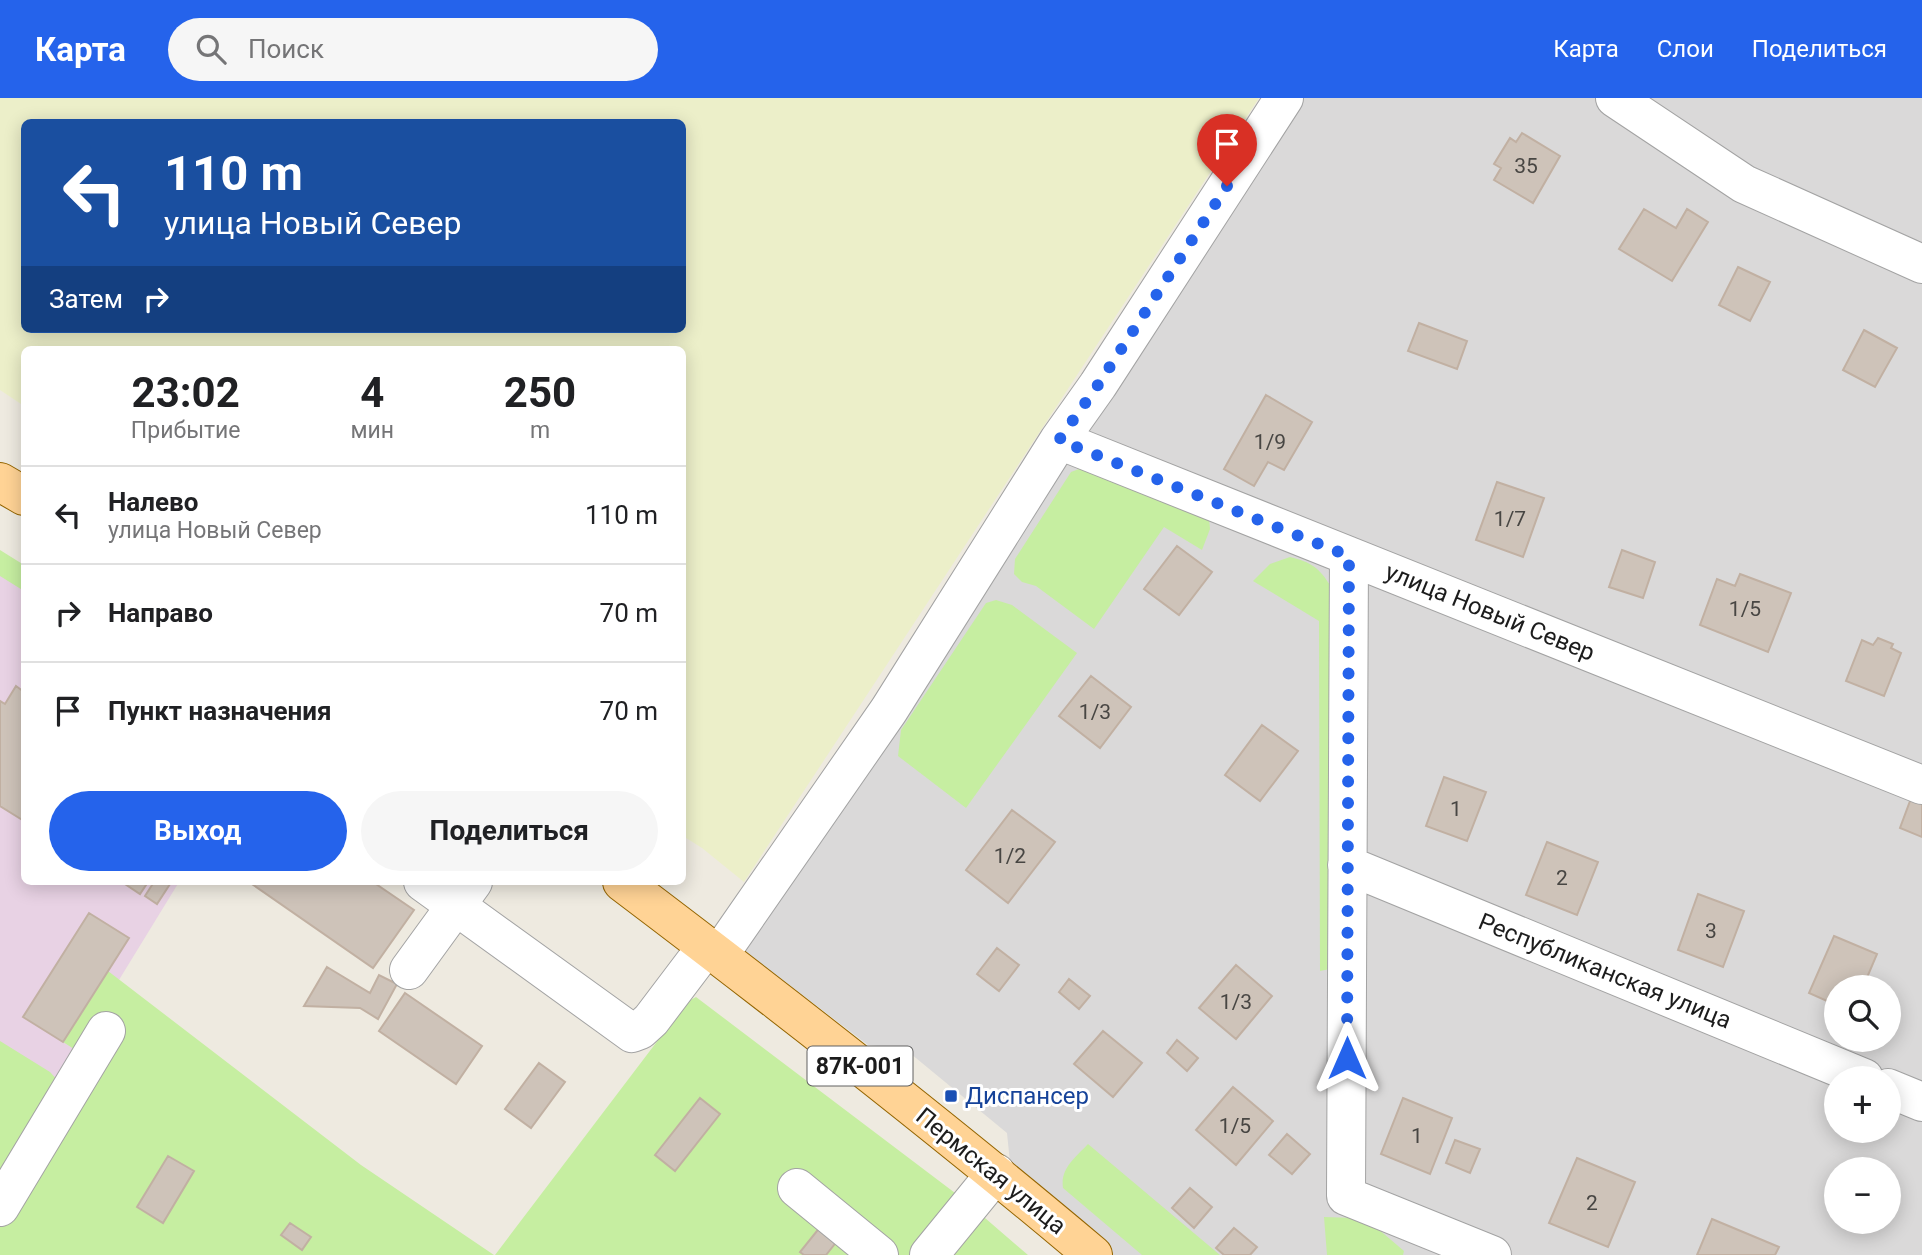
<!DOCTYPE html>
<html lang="ru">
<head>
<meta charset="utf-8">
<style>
	:root { --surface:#fff; --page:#f6f6f6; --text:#202124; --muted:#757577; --line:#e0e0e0; --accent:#2563eb }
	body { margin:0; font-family:Roboto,sans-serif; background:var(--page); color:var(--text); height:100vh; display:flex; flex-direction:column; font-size:26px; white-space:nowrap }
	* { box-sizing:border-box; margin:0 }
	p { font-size:23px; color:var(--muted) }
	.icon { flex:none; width:38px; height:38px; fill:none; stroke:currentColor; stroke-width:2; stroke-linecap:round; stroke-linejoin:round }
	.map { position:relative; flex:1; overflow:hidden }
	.sheet { position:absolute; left:21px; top:248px; width:665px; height:539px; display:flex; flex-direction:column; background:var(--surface); border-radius:10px; box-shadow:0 4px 18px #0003 }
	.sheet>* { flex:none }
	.top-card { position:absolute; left:21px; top:21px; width:665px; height:214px; border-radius:10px; box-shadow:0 4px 18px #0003; background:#1a4fa0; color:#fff; overflow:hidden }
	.buttons { position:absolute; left:1824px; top:877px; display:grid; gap:14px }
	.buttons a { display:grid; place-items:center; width:77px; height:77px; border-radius:50%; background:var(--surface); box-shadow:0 4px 18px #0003; font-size:35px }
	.pin { position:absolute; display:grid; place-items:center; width:60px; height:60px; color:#fff; margin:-72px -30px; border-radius:50% 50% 50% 0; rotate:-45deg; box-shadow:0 0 7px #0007 }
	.pin .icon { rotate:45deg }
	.me { position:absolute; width:77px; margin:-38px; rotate:0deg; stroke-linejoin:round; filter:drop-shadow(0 0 5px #0008) }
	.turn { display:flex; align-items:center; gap:24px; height:147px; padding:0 28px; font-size:32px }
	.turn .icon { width:91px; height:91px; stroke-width:2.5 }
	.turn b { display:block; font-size:49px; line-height:60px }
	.then { display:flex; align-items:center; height:66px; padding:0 28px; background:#0003; gap:14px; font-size:26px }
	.eta { display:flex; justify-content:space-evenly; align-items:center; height:119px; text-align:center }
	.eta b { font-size:42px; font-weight:700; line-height:49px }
	.action { display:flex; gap:14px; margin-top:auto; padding:14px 28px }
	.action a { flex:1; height:80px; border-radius:42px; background:var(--accent); color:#fff; font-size:28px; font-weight:700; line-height:80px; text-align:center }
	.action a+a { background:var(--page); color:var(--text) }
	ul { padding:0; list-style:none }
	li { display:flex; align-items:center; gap:21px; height:98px; padding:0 28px; border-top:2px solid var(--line) }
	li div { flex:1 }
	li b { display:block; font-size:26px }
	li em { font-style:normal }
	header { display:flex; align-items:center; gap:42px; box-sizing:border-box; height:98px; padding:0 35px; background:var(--accent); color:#fff }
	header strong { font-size:33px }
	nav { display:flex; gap:38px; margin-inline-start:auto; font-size:24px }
	.search { width:490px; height:63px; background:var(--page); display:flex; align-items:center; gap:18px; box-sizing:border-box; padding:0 24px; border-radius:38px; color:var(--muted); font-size:26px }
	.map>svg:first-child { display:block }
	.residential { fill:#dad9d9; fill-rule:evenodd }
	.industrial { fill:#e8d2e4 }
	.farmland { fill:#ecefc9; fill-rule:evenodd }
	.grass { fill:#c6eea1 }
	.building { fill:#cec3b9; stroke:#c1b0a2; stroke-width:2 }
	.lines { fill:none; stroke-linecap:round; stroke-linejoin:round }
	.minor-casing { stroke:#a3a3a3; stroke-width:40 }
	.major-casing { stroke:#946500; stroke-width:40 }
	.minor { stroke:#fff; stroke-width:38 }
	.major { stroke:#ffd395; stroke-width:38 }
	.route { stroke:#2563eb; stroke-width:12; stroke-dasharray:0 21.6 }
	.transit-dot { fill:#1a4fb4; stroke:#fff; stroke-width:2.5 }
	.labels { text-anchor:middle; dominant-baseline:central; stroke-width:6; stroke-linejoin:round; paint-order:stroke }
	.number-label { font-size:21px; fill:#484643 }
	.shield { fill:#fff; stroke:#606060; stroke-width:2 }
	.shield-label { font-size:23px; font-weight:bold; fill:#1c1c1c }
	.street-label { font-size:24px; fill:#1c1c1c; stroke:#fff }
	.transit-label { font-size:24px; fill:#164399; stroke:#fff; text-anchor:start }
</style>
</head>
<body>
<header>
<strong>Карта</strong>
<div class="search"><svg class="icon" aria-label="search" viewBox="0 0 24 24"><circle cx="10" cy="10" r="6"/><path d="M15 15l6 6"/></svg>Поиск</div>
<nav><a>Карта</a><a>Слои</a><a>Поделиться</a></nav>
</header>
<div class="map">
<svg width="1922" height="1157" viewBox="0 0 1922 1157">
	<rect width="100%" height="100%" fill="#eeeae0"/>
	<path class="residential" d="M1302 0H1922V1157H1108L1011 1074 1007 1035 905 951 868 947 741 850ZM1836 889H1888V942H1836ZM1836 980H1888V1032H1836ZM1836 1071H1888V1124H1836Z"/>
	<path class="industrial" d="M0 471 24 486V784H179L0 1076Z"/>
	<path class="farmland" d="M0 0H1259L744 784 702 750 683 738 682 252H24V308L0 292ZM24 24H682V231H24Z"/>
	<path class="grass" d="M1079 371 1086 372 1209 420 1210 431 1202 452 1164 429 1094 531 1036 488 1022 484 1014 476 1015 461 1071 374Z
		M0 452 24 467V493L0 478Z
		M1290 459C1311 464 1320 470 1331 489L1330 871 1320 873 1319 523 1253 483 1270 466Z
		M996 502 1012 507 1077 555 966 710 898 658 901 632 986 505Z
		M108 873 361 1067 494 1157H0V1124L99 967 63 944Z
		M696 899 963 1101 1028 1157H495L687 904Z
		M0 943 50 974 61 986 0 1086Z
		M1088 1046 1220 1157H1142L1063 1090C1060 1070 1076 1059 1088 1046Z
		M1324 1119 1355 1120 1377 1130 1404 1153 1403 1157H1327Z"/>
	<path class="building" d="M1522 35 1560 58 1533 105 1494 82 1501 70 1494 66 1510 40 1516 44Z
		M1644 111 1676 130 1687 111 1708 124 1672 183 1619 151Z
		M1738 169 1770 184 1750 223 1719 207Z
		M1419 225 1467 243 1457 271 1408 253Z
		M1864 232 1897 250 1875 289 1843 272Z
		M1266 297 1312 324 1284 372 1268 364 1254 388 1224 371Z
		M1497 384 1544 400 1523 459 1476 442Z
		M1177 448 1212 474 1179 517 1144 491Z
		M1622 452 1655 464 1643 500 1609 489Z
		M1740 476 1791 495 1768 554 1700 527 1717 481 1735 488Z
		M1878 540 1893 546 1891 550 1901 555 1884 598 1846 583 1862 542 1873 547Z
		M1091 578 1131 609 1100 650 1059 618Z
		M16 588 24 594V723L0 708V603L5 606Z
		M1262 627 1298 653 1260 703 1225 677Z
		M1444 679 1486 694 1467 743 1426 728Z
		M1916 687 1922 689V739L1900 730Z
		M1012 712 1055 744 1008 805 966 772Z
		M1547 744 1598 764 1577 817 1526 797Z
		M122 784H148L140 796Z
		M154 784H167L170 786 157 806 145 798Z
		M249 784H373L414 812 373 870Z
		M1698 796 1744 813 1723 869 1678 852Z
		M89 815 129 840 63 944 23 919Z
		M1834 838 1877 856 1863 889H1836V907L1809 895Z
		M997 850 1019 867 999 893 977 876Z
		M1236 867 1272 898 1236 941 1199 910Z
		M327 869 370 895 379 877 397 886 378 921 360 910 304 908Z
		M1069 881 1090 898 1079 911 1059 894Z
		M405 895 482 948 456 986 379 933Z
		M1103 933 1142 965 1113 999 1074 966Z
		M1177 942 1198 960 1187 973 1167 955Z
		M539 965 565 984 531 1030 505 1011Z
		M1233 989 1273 1023 1236 1067 1196 1032Z
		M700 1000 720 1016 675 1073 655 1057Z
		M1403 1000 1452 1020 1430 1076 1381 1056Z
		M1287 1036 1310 1056 1292 1076 1269 1057Z
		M1455 1042 1480 1051 1470 1075 1446 1065Z
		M168 1058 194 1073 163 1125 137 1109Z
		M1577 1060 1635 1084 1608 1149 1549 1125Z
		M1190 1090 1212 1109 1194 1130 1172 1110Z
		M1712 1121 1779 1149 1775 1157H1697Z
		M825 1123 842 1137 826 1157H804L800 1154Z
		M290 1125 311 1139 302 1152 281 1137Z
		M1234 1130 1257 1149 1250 1157H1224L1216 1150Z"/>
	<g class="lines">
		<g class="minor-casing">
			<path id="minor" d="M1615 0 1744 86 1922 166
				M1059 342 1922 687
				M1349 458 1346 1098 1492 1157
				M1347 767 1864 980
				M423 784 632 935 640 932 651 922 707 848
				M719 857 889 612 1059 342 1098 287 1284 0
				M409 872 473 784
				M1888 990 1922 1004
				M797 1090 879 1157
				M0 1109 106 933
				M929 1157 996 1075"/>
		</g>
		<g class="major-casing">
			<path id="major" d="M0 384 24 398
				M622 784C782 905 940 1028 1093 1157"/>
		</g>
		<use href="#minor" class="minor"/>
		<use href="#major" class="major"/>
	</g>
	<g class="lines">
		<path class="route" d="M1227 88 1098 287 1059 342 1349 458 1347 960"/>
	</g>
	<rect class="transit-dot" x="944" y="991" width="14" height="14" rx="3.5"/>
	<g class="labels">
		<g class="number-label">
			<text x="1526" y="68">35</text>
			<text x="1270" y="344">1/9</text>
			<text x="1510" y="421">1/7</text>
			<text x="1745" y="511">1/5</text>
			<text x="1095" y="614">1/3</text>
			<text x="1456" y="711">1</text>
			<text x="1010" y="758">1/2</text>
			<text x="1562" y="780">2</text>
			<text x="1711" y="833">3</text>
			<text x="1236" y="904">1/3</text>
			<text x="1235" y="1028">1/5</text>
			<text x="1417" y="1038">1</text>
			<text x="1592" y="1105">2</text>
		</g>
		<rect class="shield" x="807.5" y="948.5" width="105" height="39" rx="5"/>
		<g class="shield-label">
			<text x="860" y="968">87К-001</text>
		</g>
		<g class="street-label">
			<text transform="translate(1490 514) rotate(22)">улица Новый Север</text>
			<text transform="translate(1605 873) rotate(22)">Республиканская улица</text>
			<text transform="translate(991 1073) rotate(39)">Пермская улица</text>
		</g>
		<g class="transit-label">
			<text x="965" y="998">Диспансер</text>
		</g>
	</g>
</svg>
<div class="buttons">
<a><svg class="icon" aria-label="search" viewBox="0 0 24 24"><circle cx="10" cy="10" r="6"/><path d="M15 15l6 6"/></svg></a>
<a>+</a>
<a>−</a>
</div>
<div class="pin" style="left:1227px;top:88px;background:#d93025"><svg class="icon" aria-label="arrive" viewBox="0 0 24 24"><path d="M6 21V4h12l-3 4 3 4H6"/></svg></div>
<svg class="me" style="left:1347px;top:960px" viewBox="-20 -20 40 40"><path d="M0-17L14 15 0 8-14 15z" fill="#2563eb" stroke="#fff" stroke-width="4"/></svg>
<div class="top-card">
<div class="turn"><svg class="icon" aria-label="left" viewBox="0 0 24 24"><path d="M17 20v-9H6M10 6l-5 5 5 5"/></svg><div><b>110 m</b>улица Новый Север</div></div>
<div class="then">Затем<svg class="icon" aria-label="right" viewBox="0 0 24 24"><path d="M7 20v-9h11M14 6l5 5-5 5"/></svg></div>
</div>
<section class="sheet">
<div class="eta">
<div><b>23:02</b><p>Прибытие</p></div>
<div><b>4</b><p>мин</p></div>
<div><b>250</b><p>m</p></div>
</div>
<ul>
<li><svg class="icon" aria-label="left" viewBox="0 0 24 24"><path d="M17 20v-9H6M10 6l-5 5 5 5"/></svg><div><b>Налево</b><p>улица Новый Север</p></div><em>110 m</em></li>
<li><svg class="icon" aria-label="right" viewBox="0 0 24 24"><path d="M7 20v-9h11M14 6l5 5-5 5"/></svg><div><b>Направо</b></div><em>70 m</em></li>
<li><svg class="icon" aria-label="arrive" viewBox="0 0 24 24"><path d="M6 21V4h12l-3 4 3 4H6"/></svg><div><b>Пункт назначения</b></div><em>70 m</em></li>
</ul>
<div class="action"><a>Выход</a><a>Поделиться</a></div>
</section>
</div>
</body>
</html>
